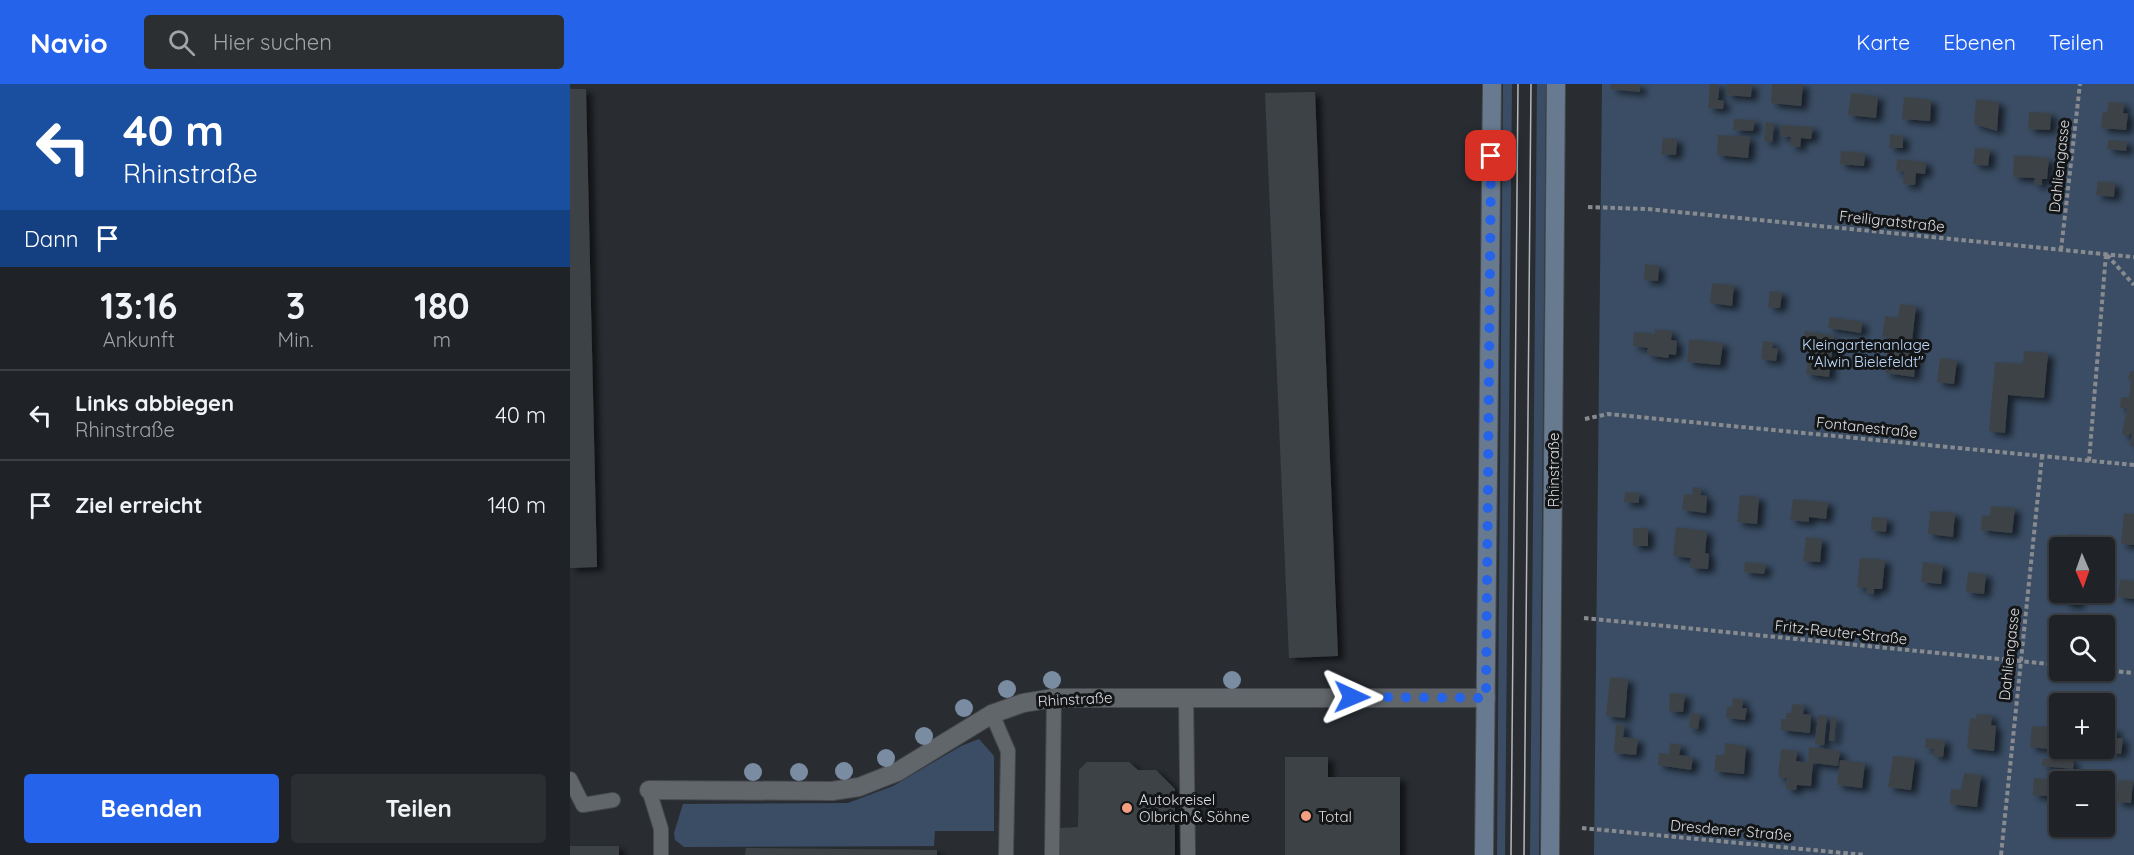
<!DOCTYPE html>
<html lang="de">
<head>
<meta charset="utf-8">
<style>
	:root { --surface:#1f2226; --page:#2c2f32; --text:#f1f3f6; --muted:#a1a4a7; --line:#3c3f43; --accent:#2563eb }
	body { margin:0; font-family:Quicksand,sans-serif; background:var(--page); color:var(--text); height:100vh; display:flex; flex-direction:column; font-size:22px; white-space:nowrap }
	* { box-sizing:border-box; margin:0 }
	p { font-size:20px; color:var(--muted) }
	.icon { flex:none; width:33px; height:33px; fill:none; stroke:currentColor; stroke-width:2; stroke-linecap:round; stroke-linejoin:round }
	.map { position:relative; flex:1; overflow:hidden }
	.details { display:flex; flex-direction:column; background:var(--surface); width:570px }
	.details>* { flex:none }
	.banner { background:#1a4fa0; color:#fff; overflow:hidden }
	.needle { width:39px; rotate:178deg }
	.controls { position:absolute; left:1479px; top:453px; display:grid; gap:12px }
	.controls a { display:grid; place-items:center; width:66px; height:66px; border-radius:6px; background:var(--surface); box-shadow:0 2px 4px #0004,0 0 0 2px var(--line); font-size:30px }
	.pin { position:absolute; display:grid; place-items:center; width:51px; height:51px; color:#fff; margin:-26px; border-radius:12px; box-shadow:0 3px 9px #0006 }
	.me { position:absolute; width:66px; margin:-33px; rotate:91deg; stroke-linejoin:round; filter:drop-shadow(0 0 4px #0008) }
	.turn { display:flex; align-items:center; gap:21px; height:126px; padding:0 24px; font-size:27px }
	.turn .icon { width:78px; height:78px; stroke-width:2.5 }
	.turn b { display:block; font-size:42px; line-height:51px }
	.then { display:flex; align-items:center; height:57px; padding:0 24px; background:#0003; gap:12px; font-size:22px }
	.eta { display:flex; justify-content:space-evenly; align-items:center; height:102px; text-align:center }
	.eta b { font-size:36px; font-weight:800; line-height:42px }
	.cta { display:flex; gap:12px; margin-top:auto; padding:12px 24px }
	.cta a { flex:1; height:69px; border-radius:6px; background:var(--accent); color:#fff; font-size:24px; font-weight:800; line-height:69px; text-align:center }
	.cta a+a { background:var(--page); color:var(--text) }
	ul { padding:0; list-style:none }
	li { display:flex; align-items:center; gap:18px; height:90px; padding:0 24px; border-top:2px solid var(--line) }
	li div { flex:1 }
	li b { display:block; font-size:22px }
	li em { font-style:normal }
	header { display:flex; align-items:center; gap:36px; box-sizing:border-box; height:84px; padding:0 30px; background:var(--accent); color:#fff }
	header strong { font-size:28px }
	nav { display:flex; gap:33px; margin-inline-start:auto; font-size:21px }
	.search { width:420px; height:54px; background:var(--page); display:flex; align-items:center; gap:15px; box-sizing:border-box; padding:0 21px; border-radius:6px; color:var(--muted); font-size:22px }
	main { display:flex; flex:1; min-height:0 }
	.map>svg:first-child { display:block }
	.green { fill:#3a4d64; fill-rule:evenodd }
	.building { fill:#3e4247; filter:url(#shadow) }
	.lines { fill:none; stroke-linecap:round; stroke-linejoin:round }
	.lane-casing { stroke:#47494d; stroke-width:16 }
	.street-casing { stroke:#47494d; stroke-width:20 }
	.secondary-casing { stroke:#47494d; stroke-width:20 }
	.path { stroke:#878a8e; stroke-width:4; stroke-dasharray:4.5 3; stroke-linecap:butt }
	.lane { stroke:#61666b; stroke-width:14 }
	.street { stroke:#61666b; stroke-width:18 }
	.secondary { stroke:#677a90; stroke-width:18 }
	.tram { stroke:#b5b7bb; stroke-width:1.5 }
	.tree { fill:#7a8ca1 }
	.route { stroke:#2563eb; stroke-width:10; stroke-dasharray:0 18 }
	.poi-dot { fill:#f2a07f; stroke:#131517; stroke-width:2 }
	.labels { text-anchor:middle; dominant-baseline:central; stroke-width:6; stroke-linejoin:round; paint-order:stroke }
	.street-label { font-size:15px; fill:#dcdee2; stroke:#131517 }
	.park-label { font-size:15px; fill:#bddafc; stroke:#131517 }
	.poi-label { font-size:15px; fill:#dcdee2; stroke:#131517; text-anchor:start }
</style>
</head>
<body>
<header>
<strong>Navio</strong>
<div class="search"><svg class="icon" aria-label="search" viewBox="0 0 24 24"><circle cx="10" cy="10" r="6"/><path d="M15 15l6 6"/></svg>Hier suchen</div>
<nav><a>Karte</a><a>Ebenen</a><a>Teilen</a></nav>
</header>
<main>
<section class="details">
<div class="banner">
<div class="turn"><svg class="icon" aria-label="left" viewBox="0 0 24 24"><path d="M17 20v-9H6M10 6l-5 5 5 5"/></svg><div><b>40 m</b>Rhinstraße</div></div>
<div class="then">Dann<svg class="icon" aria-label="arrive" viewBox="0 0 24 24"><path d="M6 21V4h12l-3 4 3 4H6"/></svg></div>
</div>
<div class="eta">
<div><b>13:16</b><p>Ankunft</p></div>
<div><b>3</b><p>Min.</p></div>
<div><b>180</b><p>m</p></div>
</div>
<ul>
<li><svg class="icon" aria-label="left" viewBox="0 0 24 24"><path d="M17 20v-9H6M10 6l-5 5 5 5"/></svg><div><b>Links abbiegen</b><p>Rhinstraße</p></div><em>40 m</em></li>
<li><svg class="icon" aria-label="arrive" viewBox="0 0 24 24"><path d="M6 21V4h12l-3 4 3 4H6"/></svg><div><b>Ziel erreicht</b></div><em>140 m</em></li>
</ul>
<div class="cta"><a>Beenden</a><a>Teilen</a></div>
</section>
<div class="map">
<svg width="1564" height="771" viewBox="0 0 1564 771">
	<defs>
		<filter id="shadow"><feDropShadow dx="6" dy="4" stdDeviation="3" flood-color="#0009"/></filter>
	</defs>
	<rect width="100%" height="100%" fill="#292d32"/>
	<path class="green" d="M933 0H942L935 771H927Z
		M967 0H976L969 771H960Z
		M1032 0H1564V771H1024ZM1490 464H1534V508H1490ZM1490 542H1534V586H1490ZM1490 620H1534V664H1490ZM1490 698H1534V742H1490Z
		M409 655 424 672V747H365L364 762 114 763 105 756 104 749 113 720 278 719 323 702 391 662Z"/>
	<path class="building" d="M1041 0H1070V8L1040 5Z
		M1140 0H1149L1148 16 1154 17 1153 25 1138 24Z
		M1157 0H1182L1181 13 1156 11Z
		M1202 0H1233L1231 22 1201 19Z
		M0 5H16L27 483 0 484Z
		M745 8 768 572 719 574 695 9Z
		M1281 9 1308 12 1306 34 1278 31Z
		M1334 13 1361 16 1360 37 1332 35Z
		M1406 15 1429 18 1427 47 1404 40Z
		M1539 18 1554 19 1553 29 1558 30 1556 46 1531 44 1533 28H1537Z
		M1459 28 1481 29 1480 46 1458 45Z
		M1164 35 1185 36 1183 47 1163 46Z
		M1196 38 1204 39 1202 58 1194 57Z
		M1211 41 1243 43 1241 55 1231 54 1230 63 1220 62 1221 53 1210 52Z
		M1320 50 1333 52V64H1319Z
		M1148 51 1180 53 1178 74 1147 71Z
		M1093 54 1107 55 1106 71 1091 70Z
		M1538 56 1557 57 1556 67 1537 65Z
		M1405 64 1420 65 1418 82 1403 80Z
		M1271 67 1295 69 1294 82 1270 80Z
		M1444 71 1479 74 1477 95H1472V101H1464L1465 94 1443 93Z
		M1327 75 1356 78 1355 90 1346 89 1345 101 1333 100 1334 88 1326 87Z
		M1528 97 1545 99 1544 113 1526 111Z
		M1075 180 1089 182 1088 197 1074 196Z
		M1142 199 1164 201 1162 222 1140 219Z
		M1200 207 1212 208 1210 224 1198 223Z
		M1330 220 1346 222 1342 257 1312 253 1315 232 1328 234Z
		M1260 233 1292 238 1291 249 1258 244Z
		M1085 245 1102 247 1101 256 1107 257 1106 271 1099 270 1098 274 1077 271 1078 264 1063 262 1064 248 1085 250Z
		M1235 247 1264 252 1259 293 1236 290 1240 266 1248 267 1249 257 1234 255Z
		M1119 255 1153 259 1150 281 1117 278Z
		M1193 257 1203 258 1202 264 1208 265 1206 277 1191 275Z
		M1318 261 1347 264 1344 293 1315 289Z
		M1454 267 1478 269 1474 314 1438 311 1435 349 1419 347 1425 278 1453 280Z
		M1370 274 1387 276 1384 300 1367 298Z
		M1561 287H1564V363L1560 362 1562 350 1556 352 1552 349 1557 324H1550L1551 313 1559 314 1561 297 1558 293Z
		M1123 403 1131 404 1130 411 1137 412 1136 429 1112 426 1114 410 1122 411Z
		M1055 408 1069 409V419L1054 418Z
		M1170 411 1189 413 1187 440 1167 438Z
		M1223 415 1258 418 1256 435 1239 433V438L1220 436Z
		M1421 422 1445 424 1442 449 1411 446 1412 431 1420 432Z
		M1360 427 1385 429 1383 453 1358 450Z
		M1554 429 1564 430V461L1551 460Z
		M1302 433 1317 434 1316 448 1301 446Z
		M1106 443 1137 447 1135 469 1139 470 1138 485 1120 484 1121 474 1103 472Z
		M1063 444H1078V462H1063Z
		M1497 450 1522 452 1521 464H1496Z
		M1236 453 1252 455 1250 478 1233 477Z
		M1290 474 1315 476 1312 505H1304V510L1296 509 1297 504 1287 503Z
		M1175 478 1196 480 1194 490 1174 488Z
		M1353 478 1373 481 1371 500 1351 498Z
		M1398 488 1416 490 1414 510 1396 508Z
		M1550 495 1564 497V515L1548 513Z
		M1479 496 1490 497V508H1509L1508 521 1494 519 1495 514 1477 512Z
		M1040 593 1058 595 1055 634 1036 632Z
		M1100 609 1115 610 1113 628 1099 627Z
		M1163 614 1173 615 1172 624H1177L1175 636 1156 634 1157 622 1162 623Z
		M1222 620 1234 621 1233 630 1241 631 1240 649 1211 646V635H1216V629H1221Z
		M1121 629 1130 630 1128 645 1119 644Z
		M1406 630 1422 631 1421 641 1426 642 1424 667 1397 664 1400 634 1406 635Z
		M1248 631 1257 632 1254 661 1245 660Z
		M1261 633H1266L1264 657H1259Z
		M1046 640 1054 641 1053 653 1068 655 1066 671 1044 669Z
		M1462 642 1490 644V664H1498V676L1504 677 1503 685 1472 682 1473 674 1487 676 1488 666 1460 663Z
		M1534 644 1546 645V654H1553L1551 670 1532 668Z
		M1356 654 1375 656 1373 673 1363 672 1364 665 1355 664Z
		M1100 659 1111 661 1109 671 1123 673 1121 686 1088 681 1089 669 1099 670Z
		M1155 659 1176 662 1174 690 1144 687 1146 671H1154Z
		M1239 663 1270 667 1268 682 1243 679 1241 702 1227 701 1226 706 1216 705 1217 694 1208 693 1211 665 1227 667 1226 677 1238 679Z
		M1323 672 1345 674 1341 706 1318 703Z
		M715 673H758V693H830V771H715Z
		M1270 676 1295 679 1292 704 1267 701Z
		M517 678H559L568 686H586L605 705V771H489V744L508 743 509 686Z
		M1477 688 1488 689 1487 717 1477 716V712L1463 711 1464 694 1477 695Z
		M1394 689 1411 691 1407 723 1380 720 1381 705 1391 706Z
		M1512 692 1538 695 1537 710H1534V698H1512Z
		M1549 696 1563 697 1561 719 1546 718Z
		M0 762H49V771H0Z
		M176 764 367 766V771H175Z"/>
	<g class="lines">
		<g class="lane-casing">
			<path id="lane" d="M616 612 618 771
				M422 630 438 667 436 771
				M0 695 13 721 43 716
				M79 706 91 745V771
				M482 771 484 614"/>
		</g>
		<g class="street-casing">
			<path id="street" d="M79 706 262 707 289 703 327 688 422 630 453 619 484 614H916"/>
		</g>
		<g class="secondary-casing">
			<path id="secondary" d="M914 771 922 0
				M980 771 986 0"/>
		</g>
		<path class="path" d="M1018 123 1078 125 1564 173
			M1491 166 1510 0
			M1537 171 1564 201
			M1015 335 1038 330 1564 381
			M1519 377 1536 170
			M1014 534 1490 581
			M1534 586 1564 589
			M1012 744 1295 771
			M1431 771 1472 372"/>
		<use href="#lane" class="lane"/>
		<use href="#street" class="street"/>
		<use href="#secondary" class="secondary"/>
		<path class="tram" d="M941 771 948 0
			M954 771 961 0"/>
	</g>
	<g class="tree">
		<circle cx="482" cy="596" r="9"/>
		<circle cx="662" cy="596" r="9"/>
		<circle cx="437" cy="605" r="9"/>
		<circle cx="394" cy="624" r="9"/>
		<circle cx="354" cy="652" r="9"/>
		<circle cx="316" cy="674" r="9"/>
		<circle cx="274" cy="687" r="9"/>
		<circle cx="183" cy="688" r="9"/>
		<circle cx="229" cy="688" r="9"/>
	</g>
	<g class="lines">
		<path class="route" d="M782 613 916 614 921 72"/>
	</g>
	<g class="poi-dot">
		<circle cx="557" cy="724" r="6"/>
		<circle cx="736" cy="732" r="6"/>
	</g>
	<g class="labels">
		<g class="street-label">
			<text transform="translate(1489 82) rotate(-84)">Dahliengasse</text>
			<text transform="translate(1322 137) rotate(6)">Freiligratstraße</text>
			<text transform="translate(1297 343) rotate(6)">Fontanestraße</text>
			<text transform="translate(983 386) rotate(-90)">Rhinstraße</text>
			<text transform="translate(1271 548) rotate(6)">Fritz-Reuter-Straße</text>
			<text transform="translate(1439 570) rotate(-84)">Dahliengasse</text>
			<text transform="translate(505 615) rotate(-3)">Rhinstraße</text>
			<text transform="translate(1161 746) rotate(5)">Dresdener Straße</text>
		</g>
		<g class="park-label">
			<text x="1296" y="260">Kleingartenanlage<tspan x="1296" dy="17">"Alwin Bielefeldt"</tspan></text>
		</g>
		<g class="poi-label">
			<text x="569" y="715">Autokreisel<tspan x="569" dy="17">Olbrich &amp; Söhne</tspan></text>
			<text x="748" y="732">Total</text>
		</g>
	</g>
</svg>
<div class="controls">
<a><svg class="needle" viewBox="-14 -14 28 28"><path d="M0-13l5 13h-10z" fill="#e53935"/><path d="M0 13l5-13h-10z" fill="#a1a4a7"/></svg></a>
<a><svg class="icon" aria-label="search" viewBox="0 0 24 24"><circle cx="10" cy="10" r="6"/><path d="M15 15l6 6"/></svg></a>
<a>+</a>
<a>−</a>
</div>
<div class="pin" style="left:921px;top:72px;background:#d93025"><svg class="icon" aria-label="arrive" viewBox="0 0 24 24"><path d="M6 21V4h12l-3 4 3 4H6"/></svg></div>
<svg class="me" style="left:782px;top:613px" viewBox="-20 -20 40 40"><path d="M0-17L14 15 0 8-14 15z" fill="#2563eb" stroke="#fff" stroke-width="4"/></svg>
</div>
</main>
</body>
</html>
